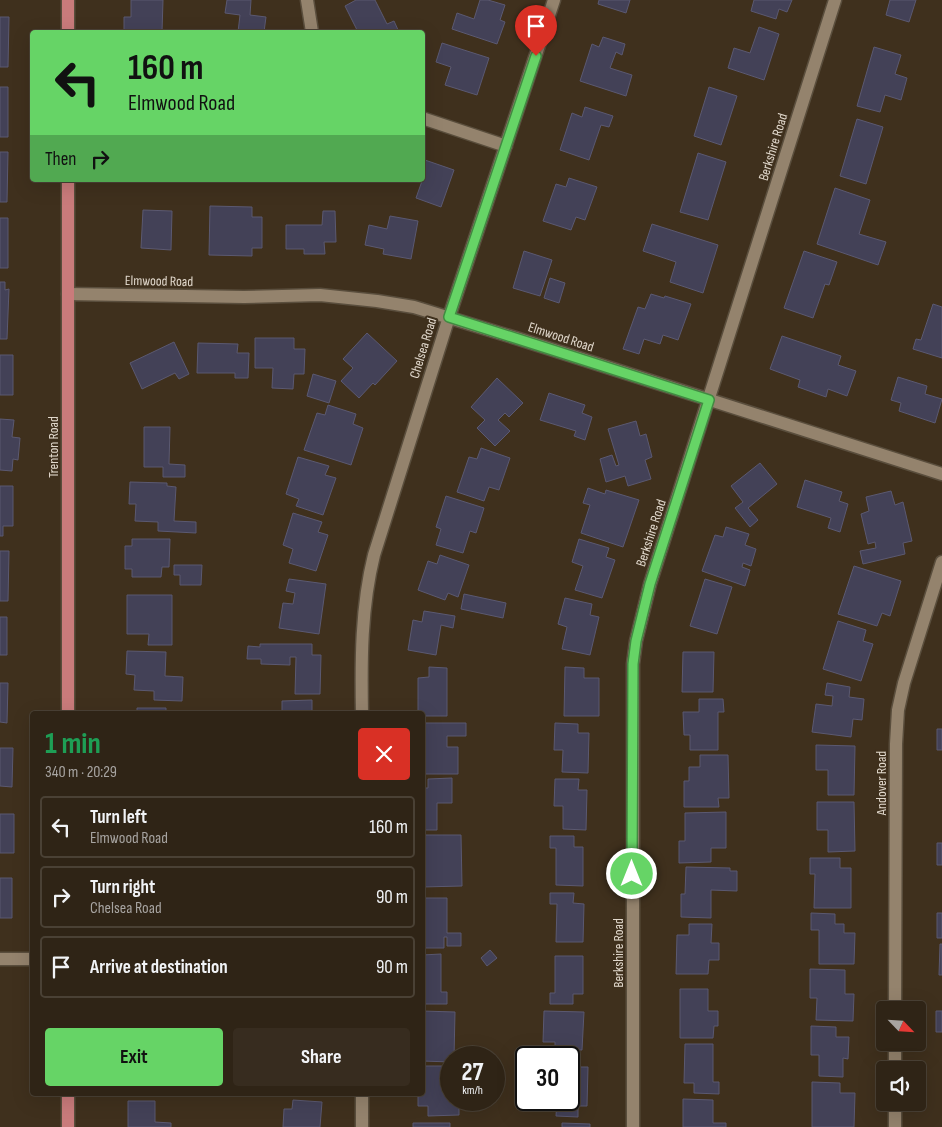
<!DOCTYPE html>
<html lang="en">
<head>
<meta charset="utf-8">
<style>
	:root { --surface:#2f2416; --page:#372c1f; --text:#f1f3f6; --muted:#a7a4a1; --line:#4a4135; --accent:#66d466 }
	body { margin:0; font-family:"Sofia Sans Condensed",sans-serif; background:var(--page); color:var(--text); height:100vh; display:flex; flex-direction:column; font-size:19px; white-space:nowrap }
	* { box-sizing:border-box; margin:0 }
	p { font-size:16px; color:var(--muted) }
	.icon { flex:none; width:28px; height:28px; fill:none; stroke:currentColor; stroke-width:2; stroke-linecap:round; stroke-linejoin:round }
	.map { position:relative; flex:1; overflow:hidden }
	.drawer { position:absolute; left:30px; top:711px; width:395px; height:385px; display:flex; flex-direction:column; background:var(--surface); border-radius:5px; box-shadow:0 5px 20px #0002,0 0 0 1px var(--line) }
	.drawer>* { flex:none }
	.top-card { position:absolute; left:30px; top:30px; width:395px; height:152px; border-radius:5px; box-shadow:0 5px 20px #0002,0 0 0 1px var(--line); background:#66d466; color:#111; overflow:hidden }
	.needle { width:32px; rotate:115deg }
	.controls { position:absolute; left:876px; top:1001px; display:grid; gap:10px }
	.controls a { display:grid; place-items:center; width:50px; height:50px; border-radius:5px; background:var(--surface); box-shadow:0 5px 20px #0002,0 0 0 1px var(--line); font-size:25px }
	.speed { position:absolute; left:440px; top:1046px; display:flex; gap:10px; font-size:25px; font-weight:700; text-align:center }
	.speed>* { display:grid; place-content:center; width:65px; height:65px; border-radius:50%; background:var(--surface); box-shadow:0 5px 20px #0002,0 0 0 1px var(--line); line-height:1 }
	.speed small { font-size:12px; font-weight:400 }
	.speed .limit { border:2px solid #111; border-radius:8px; background:#fff; color:#111 }
	.pin { position:absolute; display:grid; place-items:center; width:42px; height:42px; color:#fff; margin:-51px -21px; border-radius:50% 50% 50% 0; rotate:-45deg; box-shadow:0 0 5px #0007 }
	.pin .icon { rotate:45deg }
	.me { position:absolute; width:55px; margin:-28px; rotate:0deg; stroke-linejoin:round; filter:drop-shadow(0 0 4px #0008) }
	.turn { display:flex; align-items:center; gap:18px; height:105px; padding:0 15px; font-size:22px }
	.turn .icon { width:65px; height:65px; stroke-width:2.5 }
	.turn b { display:block; font-size:35px; line-height:42px }
	.then { display:flex; align-items:center; height:48px; padding:0 15px; background:#0003; gap:10px; font-size:19px }
	.round { display:grid; place-items:center; flex:none; width:52px; height:52px; border-radius:5px; background:var(--page) }
	.summary { display:flex; align-items:center; justify-content:space-between; height:85px; padding:0 15px }
	h1 { font-size:30px; font-weight:700; line-height:38px; color:#1e9e55 }
	.button { display:flex; gap:10px; margin-top:auto; padding:10px 15px }
	.button a { flex:1; height:58px; border-radius:5px; background:var(--accent); color:#111; font-size:20px; font-weight:700; line-height:58px; text-align:center }
	.button a+a { background:var(--page); color:var(--text) }
	ul { padding:0; list-style:none }
	li { display:flex; align-items:center; gap:15px; height:62px; margin:0 10px 8px; padding:0 5px; border:2px solid var(--line); border-radius:5px }
	li div { flex:1 }
	li b { display:block; font-size:19px }
	li em { font-style:normal }
	.map>svg:first-child { display:block }
	.building { fill:#434157; stroke:#5b5971 }
	.lines { fill:none; stroke-linecap:round; stroke-linejoin:round }
	.minor-casing { stroke:#5a4e3d; stroke-width:15 }
	.major-casing { stroke:#5a4e3d; stroke-width:15 }
	.minor { stroke:#94836d; stroke-width:12 }
	.major { stroke:#c97b7b; stroke-width:12 }
	.route-casing { stroke:#428a42; stroke-width:12 }
	.route { stroke:#66d466; stroke-width:9 }
	.labels { text-anchor:middle; dominant-baseline:central; stroke-width:4; stroke-linejoin:round; paint-order:stroke }
	.street-label { font-size:14px; fill:#e1d8cc; stroke:#3f301d }
</style>
</head>
<body>
<div class="map">
<svg width="942" height="1127" viewBox="0 0 942 1127">
	<rect width="100%" height="100%" fill="#3f301d"/>
	<path class="building" d="M131 0H163L162 32H124V17H131Z
		M227 0H251L250 15 266 17 264 32H238L240 15 225 13Z
		M356 0H375L387 24 394 21 399 32H358L345 6Z
		M480 0H488L505 5 500 20 505 22 497 44 452 29 457 13 474 19Z
		M599 0H630L626 13 598 4Z
		M754 0H792L787 12 779 9 776 19 751 11Z
		M890 0H916L909 22 886 15Z
		M0 17H9L8 67H0Z
		M759 27 779 34 764 80 728 68 734 48 750 53Z
		M603 37 625 44 622 55 616 52 610 68 632 75 626 96 580 81 592 44 599 47Z
		M442 43 489 58 477 95 445 85 451 67 436 62Z
		M874 47 901 55 895 74 907 78 901 100 885 95 880 112 857 106Z
		M0 87H8V137H0Z
		M709 87 737 96 721 145 694 136Z
		M585 107 613 116 609 127 601 125 589 160 560 150 572 113 582 117Z
		M857 119 883 127 866 184 840 176Z
		M0 152H8L7 202H0Z
		M698 153 726 162 708 220 680 212Z
		M422 159 454 170 441 207 416 198 422 181 420 180H422Z
		M569 178 597 187 585 220 576 217 571 230 543 221 556 184 566 187Z
		M835 188 870 200 859 234 886 242 878 265 817 244Z
		M210 206 252 207V217H262V248H252V256L209 255Z
		M143 210 172 211 171 250 141 248Z
		M323 211H335L336 242H324L325 254H304V249H286V225H322Z
		M390 216 418 221 411 259 383 254 384 249 365 245 369 225 387 229Z
		M0 218H8V268H0Z
		M652 224 718 245 703 293 670 282 676 262 643 251Z
		M524 251 552 260 540 296 513 288Z
		M804 251 837 262 829 285 825 284 813 318 784 308Z
		M550 278 565 283 559 303 544 298Z
		M0 282H5V290L9 289 7 339H0Z
		M651 294 664 298 665 296 691 304 678 340 663 335 660 344 644 339 639 354 623 349 638 307 645 309Z
		M933 304 942 307V358L913 349 916 339 921 340Z
		M367 333 397 361 375 385 373 383 359 398 341 381 353 368 343 359Z
		M782 336 841 356 838 365 856 371 847 396 828 389 826 397 798 387 800 380 770 369Z
		M255 338H294V349H305L304 374H294L293 389 272 388 273 368H255Z
		M174 342 189 374 179 379 175 373 142 389 130 363Z
		M198 343 238 344 237 353H249L248 378H235V373H197Z
		M0 355H13V395H0Z
		M313 374 336 381 329 403 307 396Z
		M898 377 927 386 925 394 942 399 935 423 899 411 901 403 891 400Z
		M497 378 523 403 509 417 505 413 498 420 510 431 495 446 477 428 485 420 471 407Z
		M549 393 585 405 582 413 592 417 585 440 574 436 576 431 540 420Z
		M328 405 356 414 353 424 363 428 351 465 304 450 317 413 325 415Z
		M0 419 14 420 12 437 20 438 18 460 13 459 12 471 0 470Z
		M636 421 640 436 646 434 652 457 645 460 651 479 628 486 625 476 606 482 600 459 612 455 616 466 619 465 608 429Z
		M144 427H170L169 464 185 465V477H163V467H144Z
		M481 448 510 458 499 490 489 487 484 501 457 492 469 457 477 459Z
		M298 457 329 466 325 475 336 478 323 515 296 506 299 499 286 494Z
		M760 463 777 484 748 508 758 520 750 527 735 508 743 502 731 486Z
		M805 480 842 492 839 501 848 504 840 532 828 528 831 518 797 507Z
		M130 482 167 483V486L176 487 174 521 196 522V533L158 531V522L135 521 136 504H129Z
		M0 486H13V526H3V536H0Z
		M588 488 605 494 606 490 639 500 623 547 581 533 590 505 583 503Z
		M891 491 895 505 903 502 912 541 903 543 905 554 863 564 860 551 876 548 875 542 868 544 861 514 869 511 866 497Z
		M446 496 484 508 476 533 470 531 463 553 436 545 441 529 436 527Z
		M293 513 322 522 318 532 328 535 316 571 289 563 293 549 283 545Z
		M726 527 749 534 745 545 756 549 751 566 743 563 742 567 750 570 745 586 702 571 715 535 723 537Z
		M132 539H170L169 567H162L161 577H132V569H125V546H132Z
		M579 539 609 548 606 557 615 560 602 598 575 590 583 566 572 562Z
		M0 551H9L8 601H0Z
		M440 555 469 565 458 597 448 593 445 600 418 590 428 561 437 564Z
		M174 565H202L201 585H180V575H174Z
		M854 566 901 581 890 616 882 613 877 626 838 614Z
		M289 579 326 584 319 634 279 628 283 603 293 604 295 593 286 591Z
		M705 579 732 587 717 634 690 626Z
		M464 594 506 603 503 618 461 609Z
		M127 595H172V645H148L149 634H127Z
		M565 598 592 604 590 615 599 617 590 655 562 649 567 627 558 624Z
		M424 611 455 616 453 628 441 625 436 655 408 650 413 620 422 622Z
		M0 617H7V655H0Z
		M838 621 866 630 863 641 873 644 861 681 823 669Z
		M260 644H312V655H321L320 694H295L296 657H290V665L261 664V659H247L248 646 260 647Z
		M127 651 166 652 165 676 183 677 182 701 154 700V691L134 690 135 675 126 674Z
		M683 652H714L713 692H682Z
		M429 667 447 668V716H422V714H418V678L429 677Z
		M565 667 584 668V678H599V716H564Z
		M0 683H8L7 723 0 722Z
		M827 683 850 687 849 697 864 699 862 720 853 719 851 737 812 732 816 704 832 706 833 696 825 695Z
		M699 699H723L724 712H718V750H690V735H684L683 712H699Z
		M312 700V712H320V714H282V701Z
		M137 708H166V714H137Z
		M422 723H466V736H447V747H458V774H422Z
		M555 723 578 724V733H589L588 773 562 772 563 750H554Z
		M937 729H942V750H937Z
		M816 745 855 746 854 795H828V770H816Z
		M0 748H13L12 787 0 786Z
		M700 755H728L729 798H718L719 807H684V781H689V767H700Z
		M452 778V803H437V830H422V788H428V779Z
		M555 779H579L578 790H587L586 830 563 829V806H554Z
		M817 802H854L855 851 828 852V830H817Z
		M726 812V848H711V862L679 863V841H685V813Z
		M0 814H14V853H0Z
		M422 835H461L462 886 422 887Z
		M550 836H574V847H583V886L556 885V848H550Z
		M937 843H942V865H937Z
		M810 858H840V868H851V908H814L815 874H810Z
		M686 867 730 868V871H737V891L711 890V918L681 917V894H685Z
		M0 878H12V918H0Z
		M550 893H574L573 903 584 904 583 942H556L557 904H550Z
		M422 898H447V933H461V946H447V937H444V948H422Z
		M811 913 835 914V924H844V933H855L854 964H819V930H811Z
		M937 913H942V938H937Z
		M689 924H712L711 943H719V960H709L708 974H676L677 935H689Z
		M940 944H942V975H939Z
		M490 950 497 958 487 966 481 958Z
		M441 954V992H447V1004H423L422 955Z
		M555 956H583V994H573V1004H550V993H555Z
		M810 969 845 970V994H854L853 1021 816 1020 817 998H810Z
		M680 989H708V1011H718V1026H714L713 1038H680Z
		M422 1011 455 1012 454 1058H451V1062L422 1061Z
		M544 1011 584 1012 582 1050H574L573 1061H569V1058H549L550 1049H555V1042H543Z
		M936 1011H942V1032H936Z
		M811 1026 836 1027V1037H849L848 1059 843 1058V1077L819 1076V1055H811Z
		M685 1044H713V1082H719V1094L694 1093V1083H684Z
		M422 1066H451V1100H459V1115L428 1116V1106H418V1094H422Z
		M569 1067H588L587 1106H578V1117L556 1116 557 1100H569Z
		M812 1082 840 1083V1093H855L854 1127H812Z
		M683 1099 713 1100V1123H726V1127H683Z
		M293 1100 322 1102 320 1127H283L284 1109H292Z
		M128 1101H155V1122L171 1123V1127H128Z
		M413 1123H450V1127H413Z
		M562 1123 590 1124V1127H562Z"/>
	<g class="lines">
		<g class="minor-casing">
			<path id="minor" d="M307 0 312 32
				M422 118 506 146
				M68 294 244 297 320 295 377 301 414 307 519 339 942 474
				M362 714C361 661 361 607 374 555L449 317 554 0
				M0 959H32
				M895 1010 896 744 898 710 904 683 942 562
				M895 1070V1042
				M362 1127V1094
				M633 1127V664L636 641 650 584 835 0
				M895 1127V1102"/>
		</g>
		<g class="major-casing">
			<path id="major" d="M68 32V0
				M68 714V180
				M68 1127V1094"/>
		</g>
		<use href="#minor" class="minor"/>
		<use href="#major" class="major"/>
	</g>
	<g class="lines">
		<g class="route-casing">
			<path id="route" d="M536 56 449 317 709 400 650 584 636 641 633 664 632 874"/>
		</g>
		<use href="#route" class="route"/>
	</g>
	<g class="labels">
		<g class="street-label">
			<text transform="translate(773 147) rotate(-73)">Berkshire Road</text>
			<text transform="translate(159 281) rotate(1)">Elmwood Road</text>
			<text transform="translate(561 337) rotate(18)">Elmwood Road</text>
			<text transform="translate(423 348) rotate(-73)">Chelsea Road</text>
			<text transform="translate(53 447) rotate(-90)">Trenton Road</text>
			<text transform="translate(651 533) rotate(-72)">Berkshire Road</text>
			<text transform="translate(881 783) rotate(-90)">Andover Road</text>
			<text transform="translate(618 953) rotate(-90)">Berkshire Road</text>
		</g>
	</g>
</svg>
<div class="controls">
<a><svg class="needle" viewBox="-14 -14 28 28"><path d="M0-13l5 13h-10z" fill="#e53935"/><path d="M0 13l5-13h-10z" fill="#a7a4a1"/></svg></a>
<a><svg class="icon" aria-label="sound" viewBox="0 0 24 24"><path d="M4 9h4l5-4v14l-5-4H4zM17 9q2 3 0 6"/></svg></a>
</div>
<div class="speed"><div>27<small>km/h</small></div><div class="limit">30</div></div>
<div class="pin" style="left:536px;top:56px;background:#d93025"><svg class="icon" aria-label="arrive" viewBox="0 0 24 24"><path d="M6 21V4h12l-3 4 3 4H6"/></svg></div>
<svg class="me" style="left:632px;top:874px" viewBox="-20 -20 40 40"><circle r="17" fill="#66d466" stroke="#fff" stroke-width="3"/><path d="M0-11L8 9 0 5-8 9z" fill="#fff"/></svg>
<div class="top-card">
<div class="turn"><svg class="icon" aria-label="left" viewBox="0 0 24 24"><path d="M17 20v-9H6M10 6l-5 5 5 5"/></svg><div><b>160 m</b>Elmwood Road</div></div>
<div class="then">Then<svg class="icon" aria-label="right" viewBox="0 0 24 24"><path d="M7 20v-9h11M14 6l5 5-5 5"/></svg></div>
</div>
<section class="drawer">
<div class="summary"><div><h1>1 min</h1><p>340 m · 20:29</p></div><a class="round" style="background:#d93025;color:#fff"><svg class="icon" aria-label="close" viewBox="0 0 24 24"><path d="M6 6l12 12M18 6L6 18"/></svg></a></div>
<ul>
<li><svg class="icon" aria-label="left" viewBox="0 0 24 24"><path d="M17 20v-9H6M10 6l-5 5 5 5"/></svg><div><b>Turn left</b><p>Elmwood Road</p></div><em>160 m</em></li>
<li><svg class="icon" aria-label="right" viewBox="0 0 24 24"><path d="M7 20v-9h11M14 6l5 5-5 5"/></svg><div><b>Turn right</b><p>Chelsea Road</p></div><em>90 m</em></li>
<li><svg class="icon" aria-label="arrive" viewBox="0 0 24 24"><path d="M6 21V4h12l-3 4 3 4H6"/></svg><div><b>Arrive at destination</b></div><em>90 m</em></li>
</ul>
<div class="button"><a>Exit</a><a>Share</a></div>
</section>
</div>
</body>
</html>
